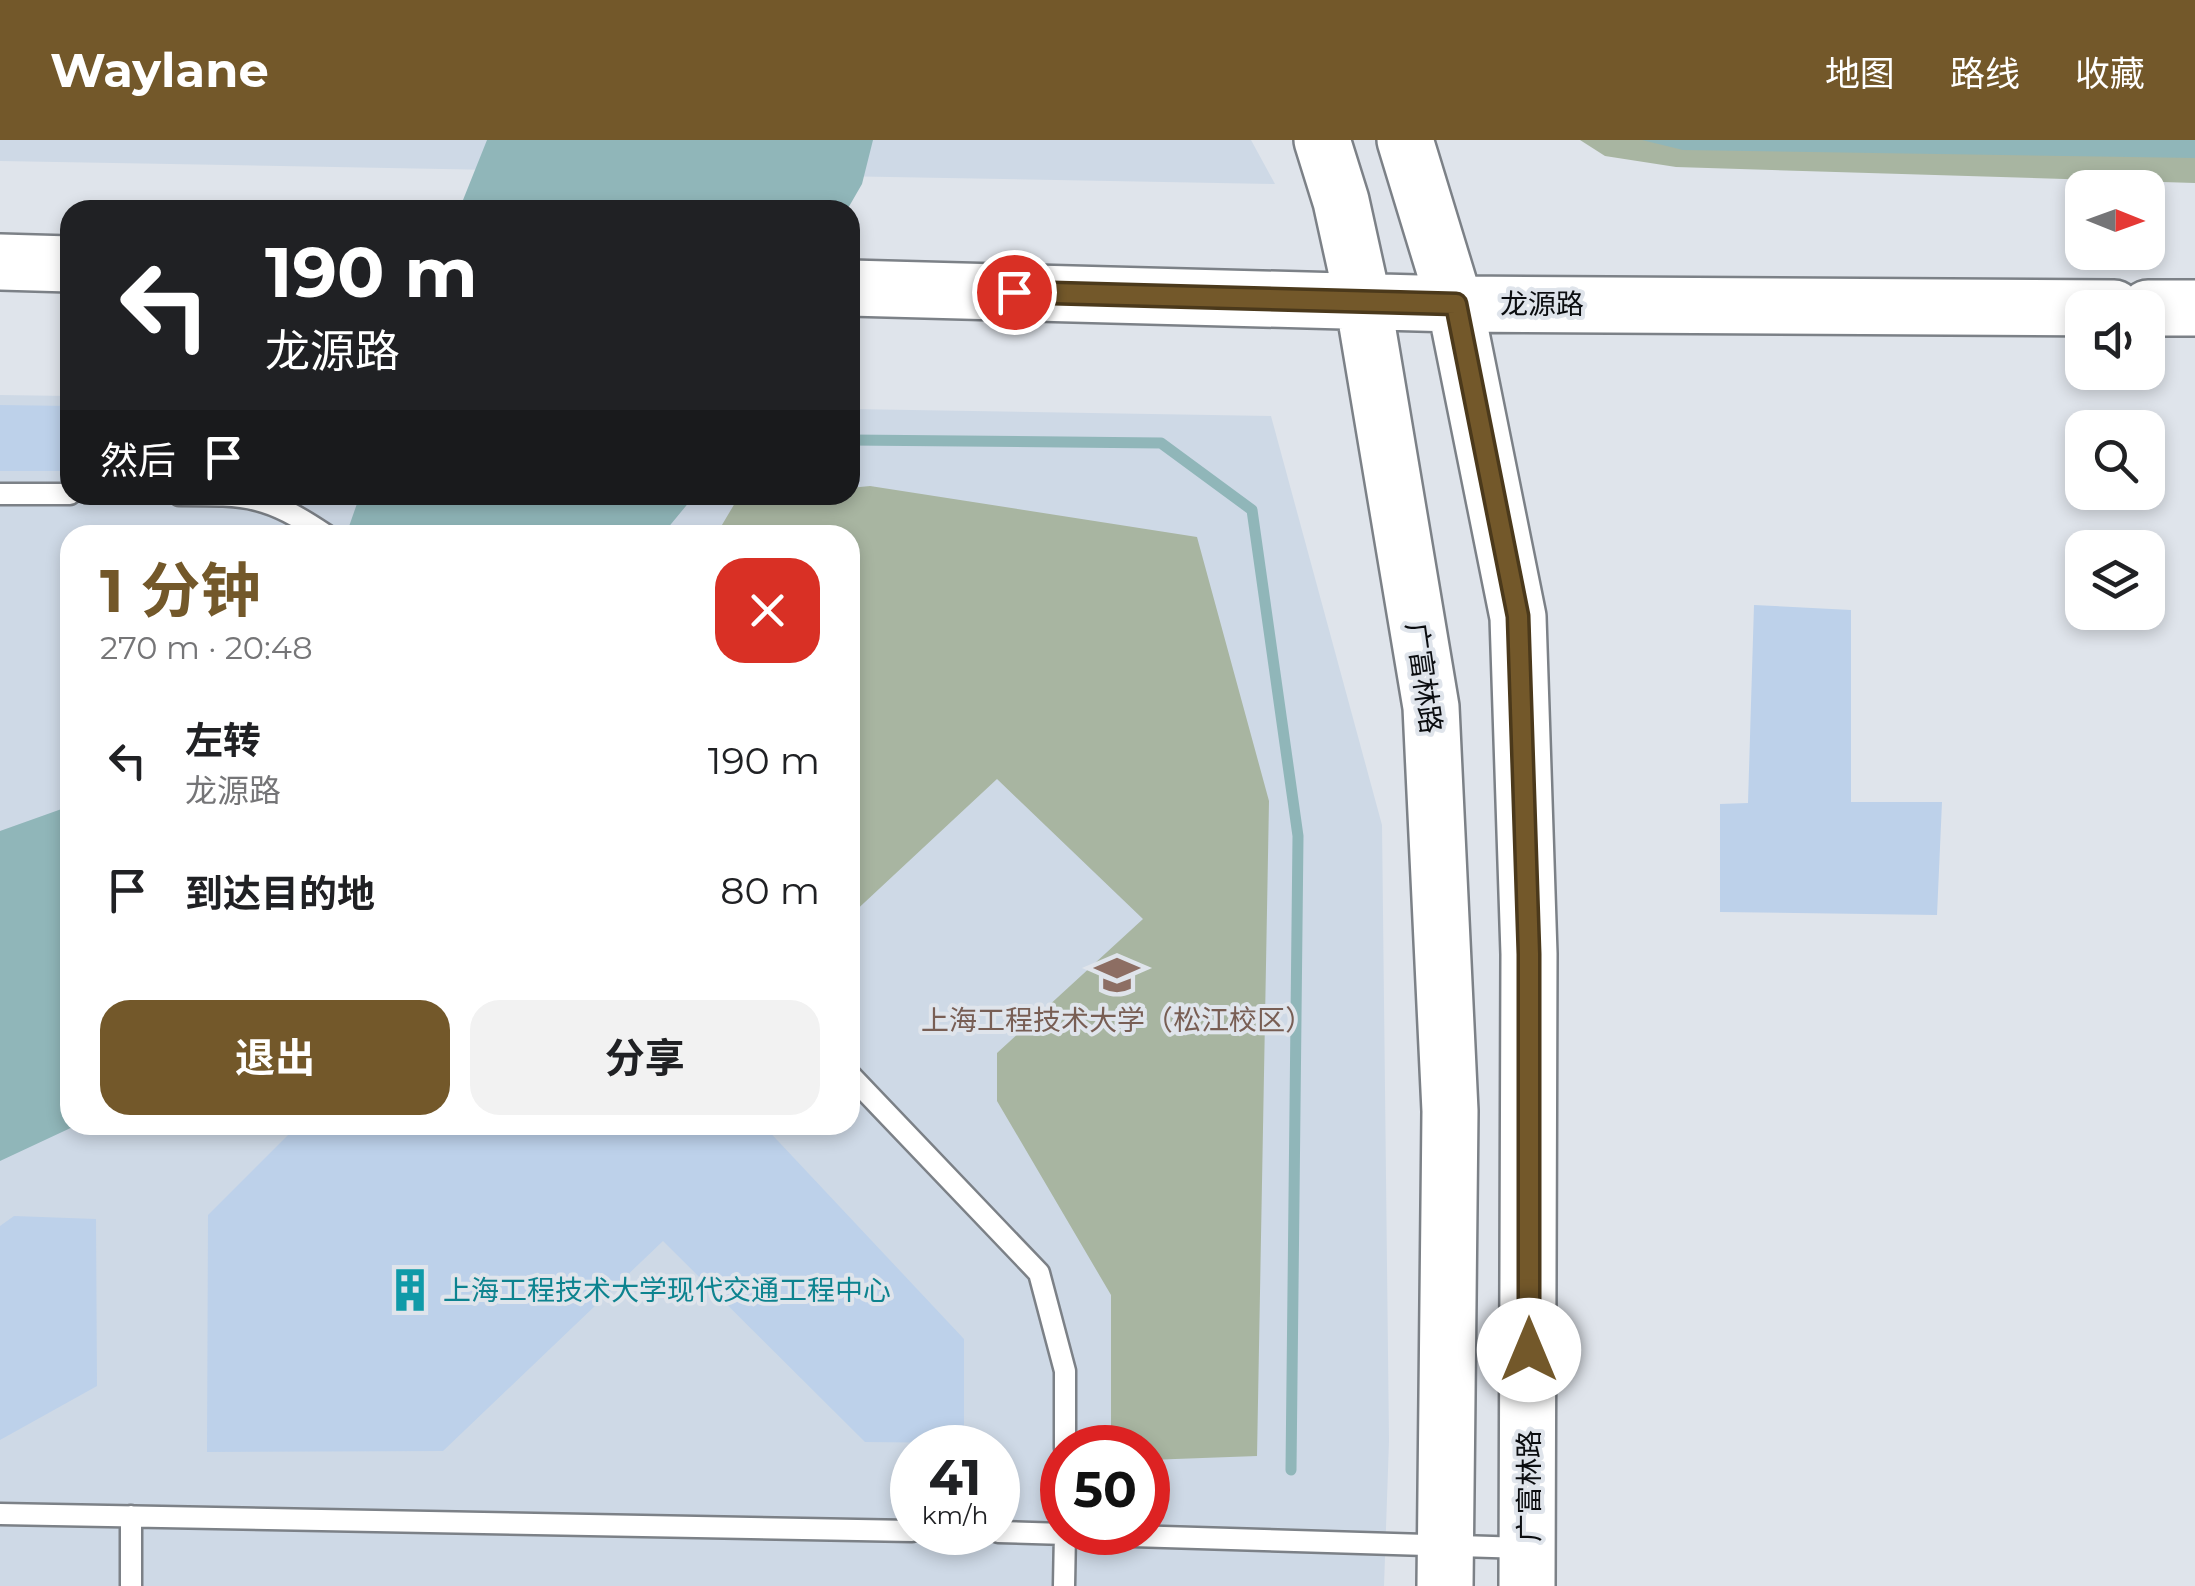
<!DOCTYPE html>
<html lang="zh">
<head>
<meta charset="utf-8">
<style>
	:root { --surface:#fff; --page:#f2f2f2; --text:#202124; --muted:#757577; --accent:#73582a }
	body { margin:0; font-family:Montserrat,"Noto Sans SC",sans-serif; background:var(--page); color:var(--text); height:100vh; display:flex; flex-direction:column; font-size:38px; white-space:nowrap }
	* { box-sizing:border-box; margin:0 }
	p { font-size:32px; color:var(--muted) }
	.icon { flex:none; width:55px; height:55px; fill:none; stroke:currentColor; stroke-width:2; stroke-linecap:round; stroke-linejoin:round }
	.map { position:relative; flex:1; overflow:hidden }
	.details { position:absolute; left:60px; top:385px; width:800px; height:610px; display:flex; flex-direction:column; background:var(--surface); border-radius:30px; box-shadow:0 5px 15px #0003 }
	.details>* { flex:none }
	.hud { position:absolute; left:60px; top:60px; width:800px; height:305px; border-radius:30px; box-shadow:0 5px 15px #0003; background:#202124; color:#fff; overflow:hidden }
	.needle { width:65px; rotate:91deg }
	.buttons { position:absolute; left:2065px; top:30px; display:grid; gap:20px }
	.buttons a { display:grid; place-items:center; width:100px; height:100px; border-radius:20px; background:var(--surface); box-shadow:0 5px 15px #0003; font-size:50px }
	.speed { position:absolute; left:890px; top:1285px; display:flex; gap:20px; font-size:50px; font-weight:700; text-align:center }
	.speed>* { display:grid; place-content:center; width:130px; height:130px; border-radius:50%; background:var(--surface); box-shadow:0 5px 15px #0003; line-height:1 }
	.speed small { font-size:25px; font-weight:400 }
	.speed .limit { border:15px solid #d22; background:#fff; color:#111 }
	.pin { position:absolute; display:grid; place-items:center; width:85px; height:85px; color:#fff; margin:-42px; border:5px solid #fff; border-radius:50%; box-shadow:0 2px 10px #0007 }
	.me { position:absolute; width:110px; margin:-55px; rotate:0deg; stroke-linejoin:round; filter:drop-shadow(0 0 8px #0008) }
	.turn { display:flex; align-items:center; gap:35px; height:210px; padding:0 40px; font-size:45px }
	.turn .icon { width:130px; height:130px; stroke-width:2.5 }
	.turn b { display:block; font-size:70px; line-height:85px }
	.then { display:flex; align-items:center; height:95px; padding:0 40px; background:#0003; gap:20px; font-size:38px }
	.round { display:grid; place-items:center; flex:none; width:105px; height:105px; border-radius:30px; background:var(--page) }
	.headline { display:flex; align-items:center; justify-content:space-between; height:170px; padding:0 40px }
	h1 { font-size:60px; font-weight:700; line-height:75px; color:var(--accent) }
	.button { display:flex; gap:20px; margin-top:auto; padding:20px 40px }
	.button a { flex:1; height:115px; border-radius:30px; background:var(--accent); color:#fff; font-size:40px; font-weight:700; line-height:115px; text-align:center }
	.button a+a { background:var(--page); color:var(--text) }
	ul { padding:0; list-style:none }
	li { display:flex; align-items:center; gap:30px; height:130px; padding:0 40px }
	li div { flex:1 }
	li b { display:block; font-size:38px }
	li em { font-style:normal }
	header { display:flex; align-items:center; gap:60px; box-sizing:border-box; height:140px; padding:0 50px; background:var(--accent); color:#fff }
	header strong { font-size:48px }
	nav { display:flex; gap:55px; margin-inline-start:auto; font-size:35px }
	.map>svg:first-child { display:block }
	.built { fill:#ced9e6; fill-rule:evenodd }
	.green { fill:#a8b5a1 }
	.water { fill:#90b6b9 }
	.lines { fill:none; stroke-linecap:round; stroke-linejoin:round }
	.stream { stroke:#90b6b9; stroke-width:11 }
	.building { fill:#bdd1ea }
	.lane-casing { stroke:#7c8187; stroke-width:25 }
	.secondary-casing { stroke:#7c8187; stroke-width:60 }
	.lane { stroke:#fff; stroke-width:20 }
	.secondary { stroke:#fff; stroke-width:55 }
	.route-casing { stroke:#4b391b; stroke-width:25 }
	.route { stroke:#73582a; stroke-width:18 }
	.labels { text-anchor:middle; dominant-baseline:central; stroke-width:8; stroke-linejoin:round; paint-order:stroke }
	.street-label { font-size:28px; fill:#0b0d10; stroke:#dfe4eb }
	.education-label { font-size:28px; fill:#785e54; stroke:#dfe4eb }
	.culture-label { font-size:28px; fill:#0d838f; stroke:#dfe4eb; text-anchor:start }
</style>
</head>
<body>
<header>
<strong>Waylane</strong>
<nav><a>地图</a><a>路线</a><a>收藏</a></nav>
</header>
<div class="map">
<svg width="2195" height="1446" viewBox="0 0 2195 1446">
	<rect width="100%" height="100%" fill="#dfe4eb"/>
	<path class="built" d="M0 0H1251L1275 44 0 21Z
		M0 255 70 256V355H850V269L1271 276 1382 685 1389 1301 1384 1446H0ZM70 395H850V985H70ZM912 1308H998V1392H912ZM1062 1308H1148V1392H1062Z"/>
	<path class="green" d="M1580 0H2195V43L1676 27 1605 16Z
		M870 346 1197 397 1269 661 1257 1316 1148 1320V1308L1111 1307V1155L997 961V913L1143 779 997 639 850 776V395H716L735 363 799 355H850V348Z"/>
	<path class="water" d="M487 0H873L862 44 847 70H459Z
		M1642 0H2195V18L1683 10Z
		M360 355H695L662 395H346Z
		M70 666V985H77L0 1021V691Z"/>
	<g class="lines">
		<path class="stream" d="M850 300 1161 303 1252 370 1298 696 1291 1330"/>
	</g>
	<path class="building" d="M0 265 70 266V331H0Z
		M1754 465 1851 470V662H1942L1937 775 1720 772V664L1748 663Z
		M298 985H763L964 1199V1303L865 1302 663 1101 443 1311 207 1312 208 1075Z
		M14 1076 96 1079 97 1246 0 1300V1086Z"/>
	<g class="lines">
		<g class="lane-casing">
			<path id="lane" d="M0 354H70
				M179 355C250 355 266 355 326 395
				M850 935 1039 1133 1065 1231V1308
				M0 1374 912 1391
				M131 1376V1446
				M998 1392 1525 1408
				M1064 1446 1065 1392"/>
		</g>
		<g class="secondary-casing">
			<path id="secondary" d="M1322 0 1341 61 1363 161 1431 567 1450 971 1445 1446
				M1405 0 1455 164 1518 477 1529 814 1527 1446
				M0 122 70 124
				M850 148 1455 164 2114 168
				M2148 168H2195"/>
		</g>
		<use href="#lane" class="lane"/>
		<use href="#secondary" class="secondary"/>
	</g>
	<g class="lines">
		<g class="route-casing">
			<path id="route" d="M1014 152 1456 164 1518 476 1529 814V1210"/>
		</g>
		<use href="#route" class="route"/>
	</g>
	<defs>
		<g id="university-bare" transform="scale(3.45)"><path d="M0-5L7-2L0 1L-7-2ZM-4 1L0 2.5L4 1V4Q0 6-4 4Z" fill="#8d6e63" stroke="#dfe4eb" stroke-width="2.5" paint-order="stroke"/></g>
		<g id="building-bare" transform="scale(3.45)"><path d="M-4-6H4V6H1V3H-1V6H-4ZM-2.5-4.3h1.7v1.8h-1.7ZM.8-4.3h1.7v1.8H.8ZM-2.5-1h1.7V.8h-1.7ZM.8-1h1.7V.8H.8Z" fill="#0f9aa8" stroke="#dfe4eb" stroke-width="2.5" paint-order="stroke"/></g>
	</defs>
	<g fill-rule="evenodd">
		<use href="#university-bare" x="1117" y="835"/>
		<use href="#building-bare" x="410" y="1150"/>
	</g>
	<g class="labels">
		<g class="street-label">
			<text x="1542" y="164">龙源路</text>
			<text transform="translate(1424 538) rotate(82)">广富林路</text>
			<text transform="translate(1529 1346) rotate(-90)">广富林路</text>
		</g>
		<g class="education-label">
			<text x="1117" y="880">上海工程技术大学（松江校区）</text>
		</g>
		<g class="culture-label">
			<text x="443" y="1150">上海工程技术大学现代交通工程中心</text>
		</g>
	</g>
</svg>
<div class="buttons">
<a><svg class="needle" viewBox="-14 -14 28 28"><path d="M0-13l5 13h-10z" fill="#e53935"/><path d="M0 13l5-13h-10z" fill="#757577"/></svg></a>
<a><svg class="icon" aria-label="sound" viewBox="0 0 24 24"><path d="M4 9h4l5-4v14l-5-4H4zM17 9q2 3 0 6"/></svg></a>
<a><svg class="icon" aria-label="search" viewBox="0 0 24 24"><circle cx="10" cy="10" r="6"/><path d="M15 15l6 6"/></svg></a>
<a><svg class="icon" aria-label="layers" viewBox="0 0 24 24"><path d="M12 4l9 5-9 5-9-5zM3 14l9 5 9-5"/></svg></a>
</div>
<div class="speed"><div>41<small>km/h</small></div><div class="limit">50</div></div>
<div class="pin" style="left:1014px;top:152px;background:#d93025"><svg class="icon" aria-label="arrive" viewBox="0 0 24 24"><path d="M6 21V4h12l-3 4 3 4H6"/></svg></div>
<svg class="me" style="left:1529px;top:1210px" viewBox="-20 -20 40 40"><circle r="19" fill="#fff"/><path d="M0-13L10 11 0 6-10 11z" fill="#73582a"/></svg>
<div class="hud">
<div class="turn"><svg class="icon" aria-label="left" viewBox="0 0 24 24"><path d="M17 20v-9H6M10 6l-5 5 5 5"/></svg><div><b>190 m</b>龙源路</div></div>
<div class="then">然后<svg class="icon" aria-label="arrive" viewBox="0 0 24 24"><path d="M6 21V4h12l-3 4 3 4H6"/></svg></div>
</div>
<section class="details">
<div class="headline"><div><h1>1 分钟</h1><p>270 m · 20:48</p></div><a class="round" style="background:#d93025;color:#fff"><svg class="icon" aria-label="close" viewBox="0 0 24 24"><path d="M6 6l12 12M18 6L6 18"/></svg></a></div>
<ul>
<li><svg class="icon" aria-label="left" viewBox="0 0 24 24"><path d="M17 20v-9H6M10 6l-5 5 5 5"/></svg><div><b>左转</b><p>龙源路</p></div><em>190 m</em></li>
<li><svg class="icon" aria-label="arrive" viewBox="0 0 24 24"><path d="M6 21V4h12l-3 4 3 4H6"/></svg><div><b>到达目的地</b></div><em>80 m</em></li>
</ul>
<div class="button"><a>退出</a><a>分享</a></div>
</section>
</div>
</body>
</html>
